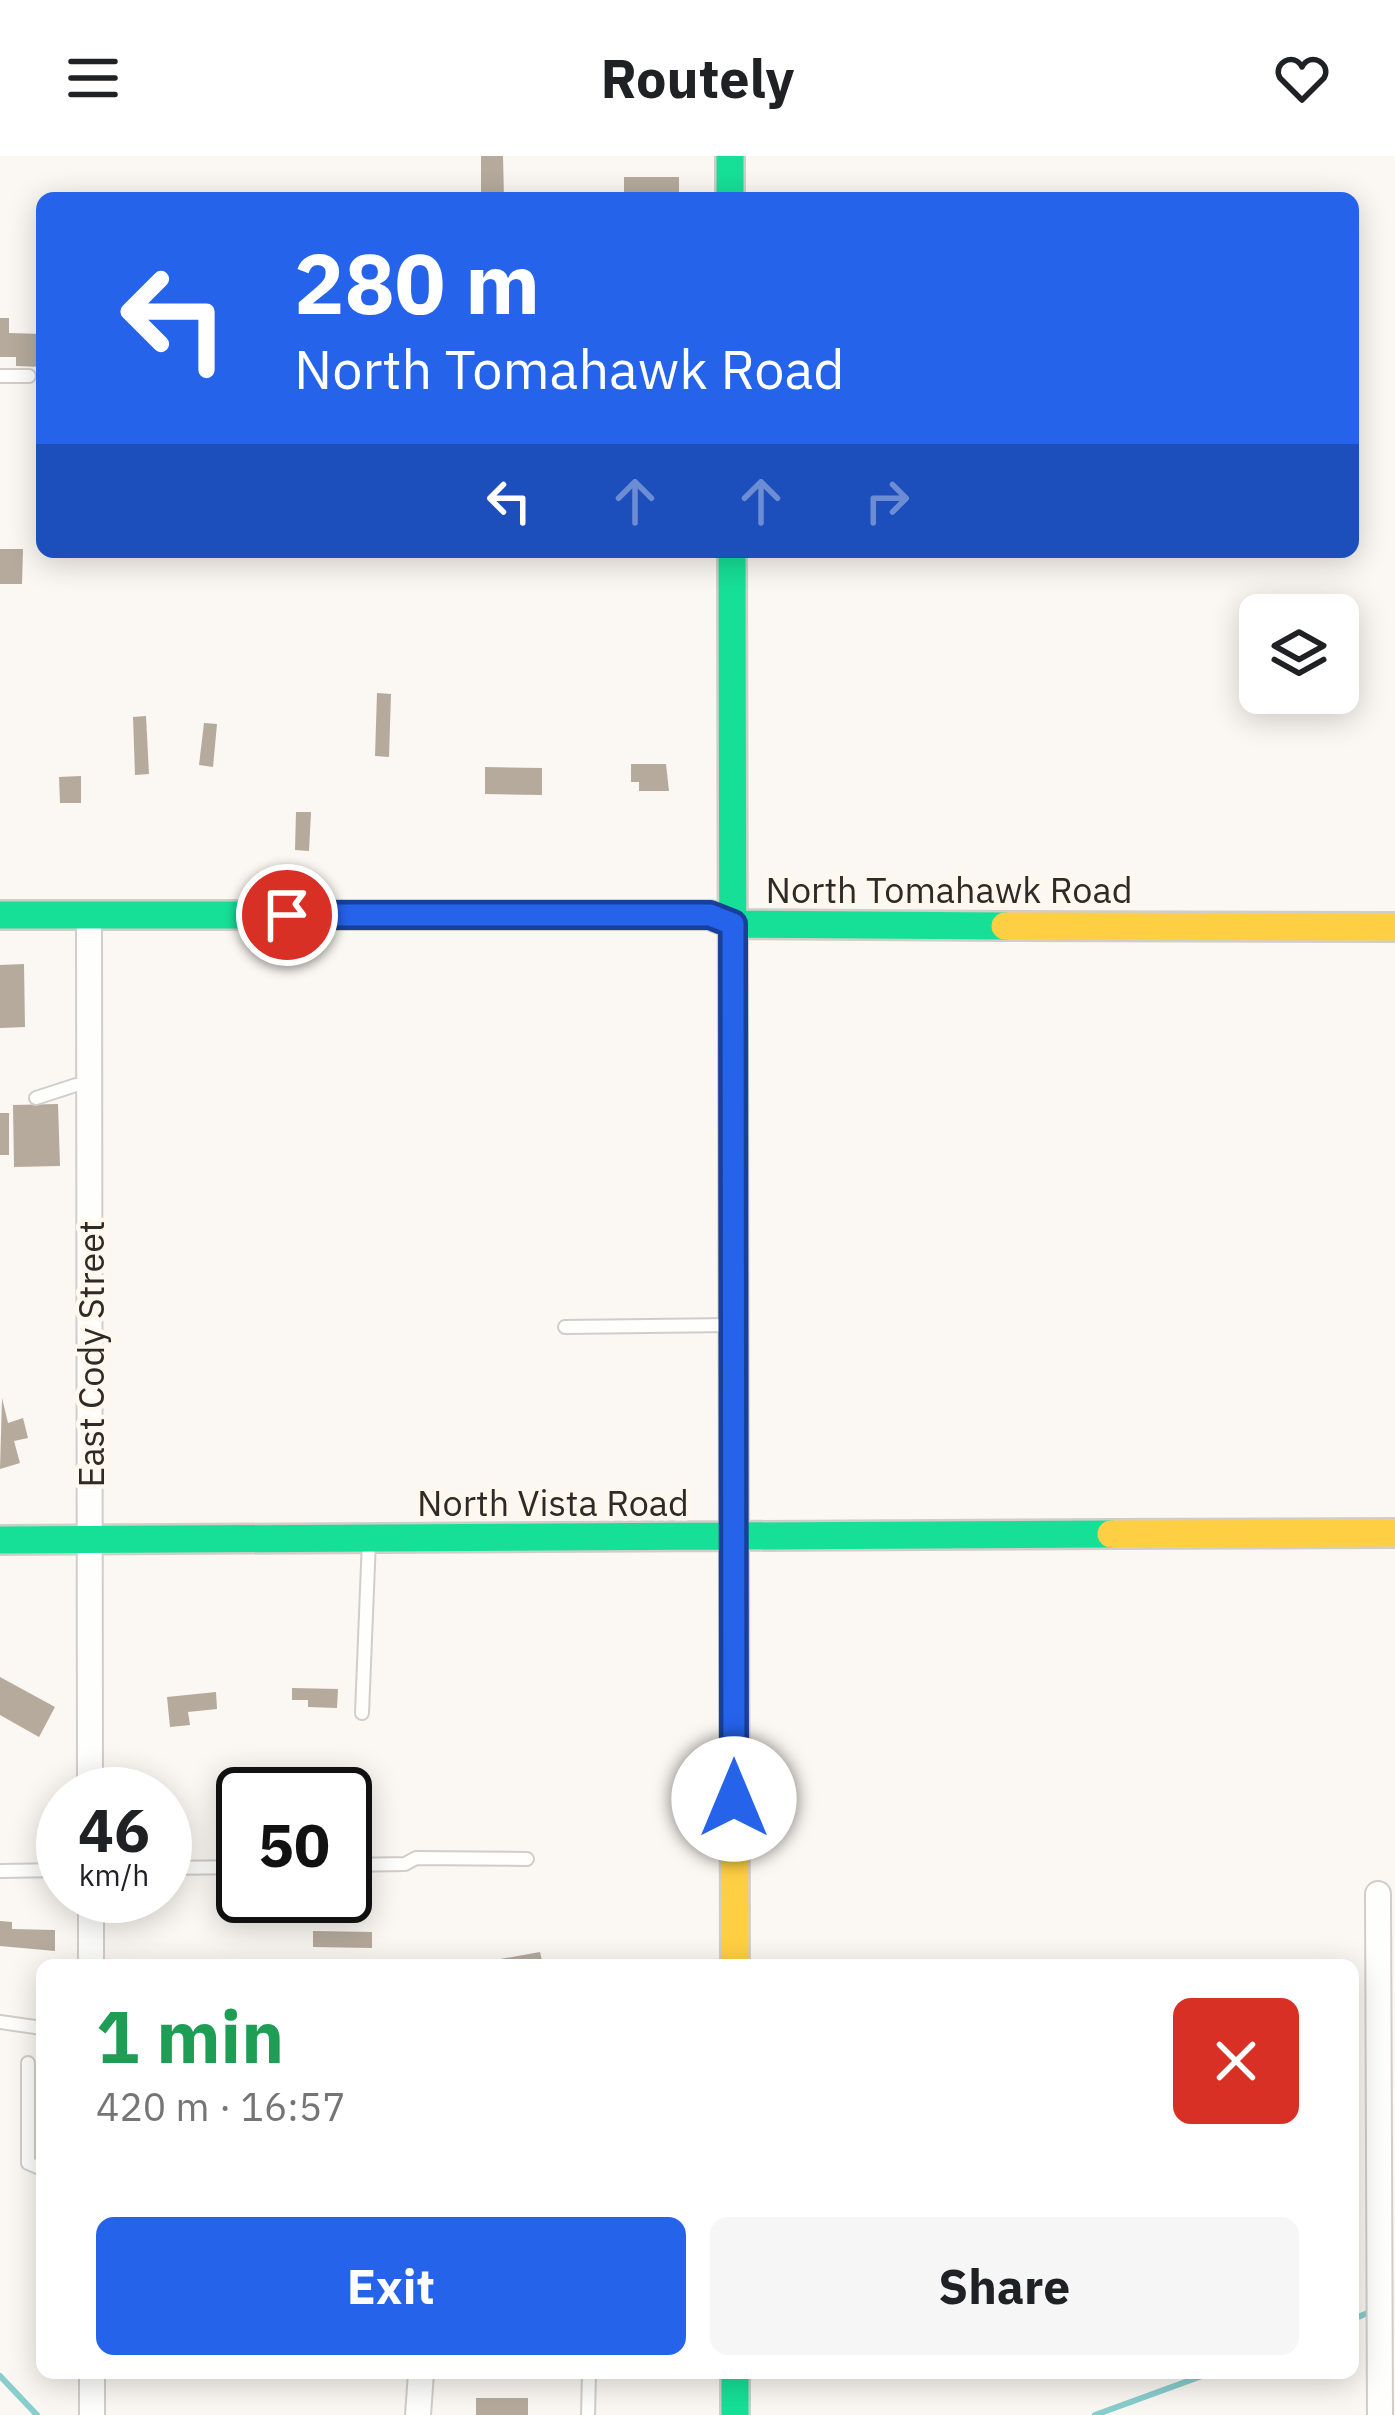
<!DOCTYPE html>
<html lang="en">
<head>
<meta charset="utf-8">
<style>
	:root { --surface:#fff; --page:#f6f6f6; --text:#202124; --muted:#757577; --accent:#2563eb }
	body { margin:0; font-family:"IBM Plex Sans",sans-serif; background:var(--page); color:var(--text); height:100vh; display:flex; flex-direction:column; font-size:45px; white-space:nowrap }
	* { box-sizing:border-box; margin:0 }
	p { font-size:39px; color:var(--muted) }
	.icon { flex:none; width:66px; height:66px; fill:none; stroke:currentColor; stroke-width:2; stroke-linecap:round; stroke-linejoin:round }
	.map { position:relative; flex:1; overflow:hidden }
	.panel { position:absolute; left:36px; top:1803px; width:1323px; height:420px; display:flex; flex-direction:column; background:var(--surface); border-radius:18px; box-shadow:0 6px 30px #0003 }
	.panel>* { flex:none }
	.hud { position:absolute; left:36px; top:36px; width:1323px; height:366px; border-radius:18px; box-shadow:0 6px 30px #0003; background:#2563eb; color:#fff; overflow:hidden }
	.fabs { position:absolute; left:1239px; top:438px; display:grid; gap:24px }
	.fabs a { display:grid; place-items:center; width:120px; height:120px; border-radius:18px; background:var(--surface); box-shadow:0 6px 30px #0003; font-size:60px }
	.speed { position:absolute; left:36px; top:1611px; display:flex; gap:24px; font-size:60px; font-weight:700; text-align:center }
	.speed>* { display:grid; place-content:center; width:156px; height:156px; border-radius:50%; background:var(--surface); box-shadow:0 6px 30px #0003; line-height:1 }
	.speed small { font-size:30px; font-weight:400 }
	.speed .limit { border:6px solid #111; border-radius:18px; background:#fff; color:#111 }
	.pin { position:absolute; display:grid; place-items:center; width:102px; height:102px; color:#fff; margin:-51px; border:6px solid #fff; border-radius:50%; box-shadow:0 3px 12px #0007 }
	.me { position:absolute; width:132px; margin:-66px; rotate:0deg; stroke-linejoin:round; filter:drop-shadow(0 0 9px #0008) }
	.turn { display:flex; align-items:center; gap:42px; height:252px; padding:0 60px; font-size:54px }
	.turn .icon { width:156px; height:156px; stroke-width:2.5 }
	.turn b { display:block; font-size:84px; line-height:102px }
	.lanes { display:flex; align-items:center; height:114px; padding:0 60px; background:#0003; justify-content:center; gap:60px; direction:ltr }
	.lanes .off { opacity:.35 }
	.round { display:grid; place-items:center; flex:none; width:126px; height:126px; border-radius:18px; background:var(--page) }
	.summary { display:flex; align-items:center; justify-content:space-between; height:204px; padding:0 60px }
	h1 { font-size:72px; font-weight:700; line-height:90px; color:#1e9e55 }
	.button { display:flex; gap:24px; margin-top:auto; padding:24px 60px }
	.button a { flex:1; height:138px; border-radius:18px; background:var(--accent); color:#fff; font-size:48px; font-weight:700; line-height:138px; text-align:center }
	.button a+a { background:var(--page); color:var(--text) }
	header { display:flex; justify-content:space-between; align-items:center; height:156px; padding:0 60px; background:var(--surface); font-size:54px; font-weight:700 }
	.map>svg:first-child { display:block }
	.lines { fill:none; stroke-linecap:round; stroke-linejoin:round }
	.stream { stroke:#87cecd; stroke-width:6 }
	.building { fill:#b5aa9c }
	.lane-casing { stroke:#d1ceca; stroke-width:16 }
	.street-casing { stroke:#d1ceca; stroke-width:28 }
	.fast-casing { stroke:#d1ceca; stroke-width:32 }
	.slow-casing { stroke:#d1ceca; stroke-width:32 }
	.lane { stroke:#fefefd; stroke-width:12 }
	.street { stroke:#fefefd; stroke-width:24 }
	.fast { stroke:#16e098; stroke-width:27 }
	.slow { stroke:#ffcf43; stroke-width:27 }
	.route-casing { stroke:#184099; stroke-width:30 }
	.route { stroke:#2563eb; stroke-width:21 }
	.labels { text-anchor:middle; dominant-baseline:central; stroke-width:9; stroke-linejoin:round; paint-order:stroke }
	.street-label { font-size:36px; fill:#2d2a27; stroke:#fff8ee }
</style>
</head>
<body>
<header><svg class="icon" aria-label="menu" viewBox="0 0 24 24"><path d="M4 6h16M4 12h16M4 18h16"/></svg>Routely<svg class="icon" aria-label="heart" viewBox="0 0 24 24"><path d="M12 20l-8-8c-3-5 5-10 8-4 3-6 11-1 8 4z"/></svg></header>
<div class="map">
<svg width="1395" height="2259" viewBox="0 0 1395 2259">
	<rect width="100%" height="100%" fill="#fbf7f2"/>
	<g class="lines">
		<path class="stream" d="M1353 2163 1375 2154
			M0 2220 37 2259
			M1095 2259 1210 2217"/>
	</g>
	<path class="building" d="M481 0H503L504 42H481Z
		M624 21H679V42H624Z
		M0 162H9V177L42 178V211L16 210V201H0Z
		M0 393H23L22 428H0Z
		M377 537 391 538 389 601 375 600Z
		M146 560 149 618 135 619 133 561Z
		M204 567 217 568 213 611 199 609Z
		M631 608H666L669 635H639V626H631Z
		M485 611 542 612V639L485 638Z
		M81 620V647H60L59 621Z
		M296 656H311L309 695 295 694Z
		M24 808 25 871 0 872V809Z
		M58 948 60 1010 14 1011 13 949Z
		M0 957H9V999H0Z
		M2 1242 8 1267 23 1262 28 1282 14 1285 20 1307 0 1313Z
		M0 1521 55 1551 39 1581 0 1559Z
		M292 1532 338 1533 337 1552 308 1551V1544H292Z
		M216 1536 217 1553 188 1556 190 1569 170 1571 167 1541Z
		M0 1765 12 1766V1773L55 1774V1795L0 1790Z
		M313 1775 372 1776V1792L313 1791Z
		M540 1796 543 1809H478V1807Z
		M476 2242H528V2259H476Z"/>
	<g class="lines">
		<g class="lane-casing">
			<path id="lane" d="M0 220H29
				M36 942 76 929H89
				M565 1171 732 1169
				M362 1557 369 1384
				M345 1709 405 1708 416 1702 527 1703
				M165 1712 243 1711
				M0 1715 63 1714
				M0 1866 42 1872
				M28 1907V2007L42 2013
				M588 2259 589 2217"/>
		</g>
		<g class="street-casing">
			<path id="street" d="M89 758 90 1638
				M1378 1738 1380 2259
				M91 1740V1809
				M92 2217V2259
				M418 2259 421 2217"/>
		</g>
		<g class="fast-casing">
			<path id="fast" d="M730 0V42
				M732 396 734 1403
				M0 759H710L733 768 1005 770
				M0 1384 1111 1378
				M735 2217V2259"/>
		</g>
		<g class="slow-casing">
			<path id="slow" d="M1005 770 1395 771
				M1111 1378 1395 1377
				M734 1403 735 1809"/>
		</g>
		<use href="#lane" class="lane"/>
		<use href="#street" class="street"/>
		<use href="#fast" class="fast"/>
		<use href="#slow" class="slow"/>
	</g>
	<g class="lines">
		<g class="route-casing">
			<path id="route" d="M287 759H710L733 768 734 1643"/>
		</g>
		<use href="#route" class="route"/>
	</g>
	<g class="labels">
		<g class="street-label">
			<text x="949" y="733">North Tomahawk Road</text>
			<text transform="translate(90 1198) rotate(-90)">East Cody Street</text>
			<text x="553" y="1346">North Vista Road</text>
		</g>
	</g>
</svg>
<div class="fabs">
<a><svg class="icon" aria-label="layers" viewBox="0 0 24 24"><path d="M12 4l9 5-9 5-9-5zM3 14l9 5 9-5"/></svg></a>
</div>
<div class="speed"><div>46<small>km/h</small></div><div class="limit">50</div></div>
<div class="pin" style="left:287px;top:759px;background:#d93025"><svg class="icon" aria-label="arrive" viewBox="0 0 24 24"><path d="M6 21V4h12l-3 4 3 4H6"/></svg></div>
<svg class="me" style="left:734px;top:1643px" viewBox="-20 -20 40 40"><circle r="19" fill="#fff"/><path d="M0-13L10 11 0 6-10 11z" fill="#2563eb"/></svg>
<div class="hud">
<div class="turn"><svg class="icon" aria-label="left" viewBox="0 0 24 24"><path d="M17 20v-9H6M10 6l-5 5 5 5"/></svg><div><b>280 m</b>North Tomahawk Road</div></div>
<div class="lanes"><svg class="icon" aria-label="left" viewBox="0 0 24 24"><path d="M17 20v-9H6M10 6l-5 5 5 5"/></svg><svg class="icon off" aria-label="ahead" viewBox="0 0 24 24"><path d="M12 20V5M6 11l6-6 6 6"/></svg><svg class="icon off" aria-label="ahead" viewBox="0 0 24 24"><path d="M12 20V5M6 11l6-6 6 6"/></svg><svg class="icon off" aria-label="right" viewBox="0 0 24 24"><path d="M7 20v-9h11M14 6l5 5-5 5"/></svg></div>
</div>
<section class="panel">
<div class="summary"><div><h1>1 min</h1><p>420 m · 16:57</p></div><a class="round" style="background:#d93025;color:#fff"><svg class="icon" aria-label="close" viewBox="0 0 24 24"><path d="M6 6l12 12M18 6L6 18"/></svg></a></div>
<div class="button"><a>Exit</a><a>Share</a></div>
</section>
</div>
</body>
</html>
